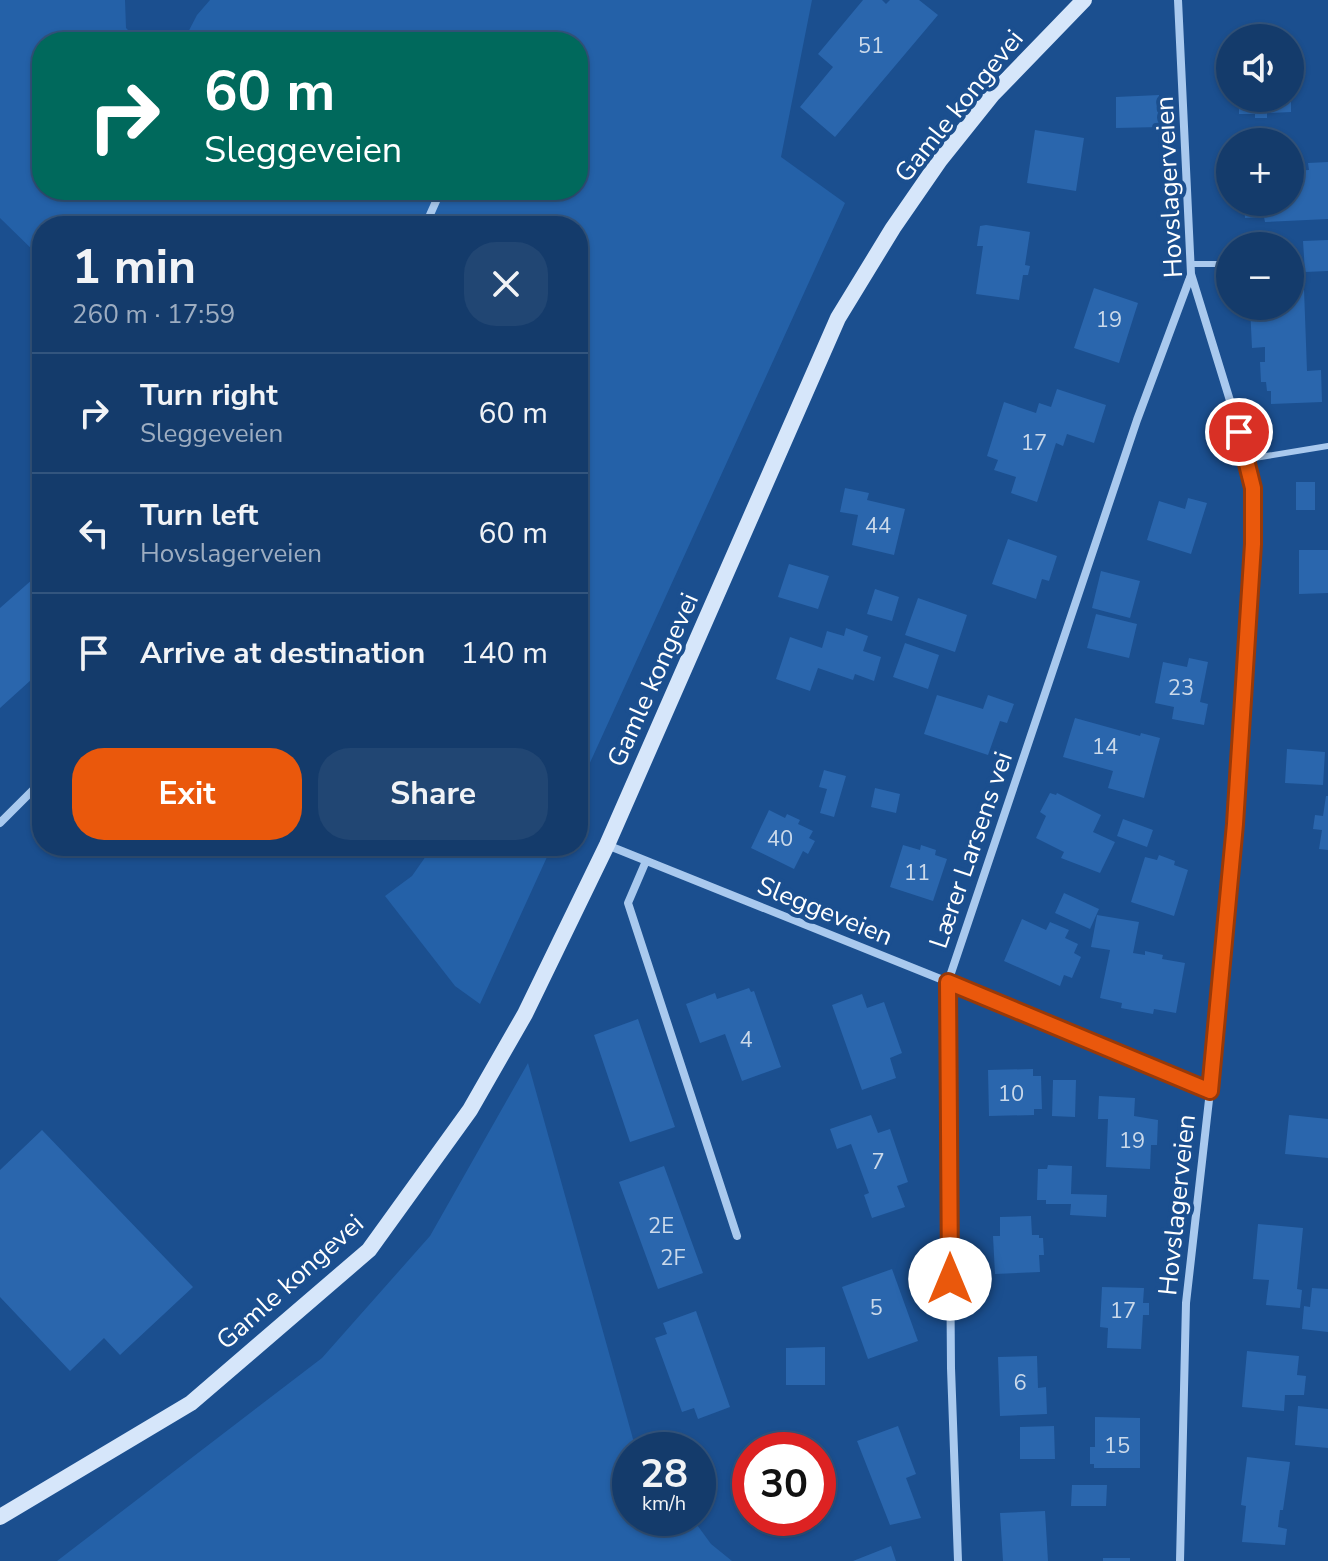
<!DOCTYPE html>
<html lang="en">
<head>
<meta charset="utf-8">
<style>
	:root { --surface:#143b6b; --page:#214673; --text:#f1f3f6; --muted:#9dadc1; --line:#33557e; --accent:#ea580c }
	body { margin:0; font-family:"Nunito Sans",sans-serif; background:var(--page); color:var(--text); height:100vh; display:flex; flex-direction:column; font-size:30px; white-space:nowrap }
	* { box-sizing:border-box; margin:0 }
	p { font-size:26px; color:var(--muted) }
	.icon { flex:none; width:44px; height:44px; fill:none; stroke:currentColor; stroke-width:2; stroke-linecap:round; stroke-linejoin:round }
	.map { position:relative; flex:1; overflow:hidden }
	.drawer { position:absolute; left:32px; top:216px; width:556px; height:640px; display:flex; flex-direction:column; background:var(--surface); border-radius:32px; box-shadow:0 2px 6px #0004,0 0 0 2px var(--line) }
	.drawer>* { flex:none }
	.hud { position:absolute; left:32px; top:32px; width:556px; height:168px; border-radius:32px; box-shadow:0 2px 6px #0004,0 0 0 2px var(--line); background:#00695c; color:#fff; overflow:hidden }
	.fabs { position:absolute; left:1216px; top:24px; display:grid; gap:16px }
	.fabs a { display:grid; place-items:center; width:88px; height:88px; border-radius:50%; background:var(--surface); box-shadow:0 2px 6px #0004,0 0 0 2px var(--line); font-size:40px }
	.speed { position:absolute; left:612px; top:1432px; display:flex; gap:16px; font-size:40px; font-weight:700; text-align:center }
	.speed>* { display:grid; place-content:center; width:104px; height:104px; border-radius:50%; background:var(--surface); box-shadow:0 2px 6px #0004,0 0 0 2px var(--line); line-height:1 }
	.speed small { font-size:20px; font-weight:400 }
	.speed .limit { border:12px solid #d22; background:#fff; color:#111 }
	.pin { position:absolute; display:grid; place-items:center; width:68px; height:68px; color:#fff; margin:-34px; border:4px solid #fff; border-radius:50%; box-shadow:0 2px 8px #0007 }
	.me { position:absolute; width:88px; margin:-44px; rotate:0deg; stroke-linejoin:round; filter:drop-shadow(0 0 6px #0008) }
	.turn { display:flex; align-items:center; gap:28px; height:168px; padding:0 40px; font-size:36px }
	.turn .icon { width:104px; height:104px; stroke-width:2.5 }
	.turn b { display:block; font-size:56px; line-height:68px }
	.round { display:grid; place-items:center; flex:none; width:84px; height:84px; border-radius:32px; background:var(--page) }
	.headline { display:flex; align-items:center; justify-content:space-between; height:136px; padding:0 40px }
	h1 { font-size:48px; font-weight:700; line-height:60px }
	.action { display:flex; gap:16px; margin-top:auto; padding:16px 40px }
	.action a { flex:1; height:92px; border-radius:32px; background:var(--accent); color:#fff; font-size:32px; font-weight:700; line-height:92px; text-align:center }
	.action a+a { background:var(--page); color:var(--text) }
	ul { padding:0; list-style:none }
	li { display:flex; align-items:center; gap:24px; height:120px; padding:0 40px; border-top:2px solid var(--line) }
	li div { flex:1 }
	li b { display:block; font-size:30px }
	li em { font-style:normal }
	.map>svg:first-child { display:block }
	.green { fill:#2461a8 }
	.building { fill:#2a66ad }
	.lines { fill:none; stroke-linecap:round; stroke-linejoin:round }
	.service { stroke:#a9c9ee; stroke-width:6 }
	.minor { stroke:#a9c9ee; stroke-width:8 }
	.secondary { stroke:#d6e6fa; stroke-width:16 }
	.route-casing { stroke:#983908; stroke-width:20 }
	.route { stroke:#ea580c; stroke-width:14 }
	.labels { text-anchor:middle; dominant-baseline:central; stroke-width:8; stroke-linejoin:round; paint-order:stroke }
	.number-label { font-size:22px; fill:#cad9ea }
	.street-label { font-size:26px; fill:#fff; stroke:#1b4f8f }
</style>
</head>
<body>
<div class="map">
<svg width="1328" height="1561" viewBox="0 0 1328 1561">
	<rect width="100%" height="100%" fill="#1b4f8f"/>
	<path class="green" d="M0 0H125L126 28 140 42H42V190H578V42H183L197 15 210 0H812L781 157 845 203 578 789V226H42V259L0 218Z
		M433 846H552L480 1004 455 986 385 896 412 876Z
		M528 1063 633 1439 641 1450H630V1518H692L711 1544 732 1561H57L322 1358 430 1236Z"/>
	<path class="building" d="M863 0H882L886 4 890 0H919L938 15 835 137 800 107 833 67 818 54Z
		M1159 95 1160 127 1116 128V97Z
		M1239 98H1291V112L1267 113V118H1255V114H1239Z
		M1035 130 1084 138 1076 191 1027 183Z
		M1328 162V219L1265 222 1264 217 1245 218 1244 202H1290V171L1309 170 1308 163Z
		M986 225 1030 232 1025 265 1030 266 1028 275H1023L1019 300 976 294 983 246H977L980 226Z
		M1328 240V271L1305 272 1303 241Z
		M1094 288 1138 303 1119 363 1074 348Z
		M1290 289H1304L1307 371 1321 370 1322 402 1271 404V391H1267L1266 382H1261L1260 362H1265V347L1252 348 1250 306H1290Z
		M1057 389 1106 405 1094 443 1067 434 1063 446 1056 443 1037 502 1011 493 1016 477 994 470 998 460 987 456 1004 402 1036 413 1039 403 1051 407Z
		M1296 482H1315V510H1296Z
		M845 488 869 493 867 500 905 509 894 555 852 545 858 515 840 512Z
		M1188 498 1207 503 1191 554 1147 540 1159 501 1185 509Z
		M1008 539 1057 556 1049 581 1042 579 1036 599 992 584Z
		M1299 550H1328V593L1299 594Z
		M789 564 829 576 818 609 778 597Z
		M42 571V670L0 708V608Z
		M1101 571 1140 581 1130 618 1092 608Z
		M875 589 899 597 892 621 867 614Z
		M918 598 967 615 955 652 905 635Z
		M1096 614 1137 624 1129 658 1087 648Z
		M846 628 868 636 863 651 881 657 874 681 855 674 853 680 818 668 810 691 776 679 790 637 822 648 827 631 844 636Z
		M905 643 939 655 928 689 893 677Z
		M1189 658 1208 662 1200 702 1208 704 1204 725 1172 719 1174 707 1155 703 1163 662 1187 667Z
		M937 695 983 709 988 695 1014 704 1007 723 1000 721 988 755 924 734Z
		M1075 718 1140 736 1141 733 1160 738 1144 798 1108 788 1113 771 1063 757Z
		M1287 749 1325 752 1323 785 1285 783Z
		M824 770 846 776 834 817 820 813 827 789 819 787Z
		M875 788 900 794 896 813 871 807Z
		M1050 793 1056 795 1057 793 1101 815 1093 832 1115 842 1100 873 1061 858 1064 852 1036 838 1046 816 1040 812Z
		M1326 796H1328V850L1319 849 1322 830 1313 829 1315 815 1323 816Z
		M769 810 785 818 787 814 800 820 798 824 813 831 809 838 815 841 808 854 803 851 794 869 751 848Z
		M1123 819 1153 830 1147 847 1117 836Z
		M903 845 920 850 921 845 936 850 935 855 947 859 933 901 890 887Z
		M1159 855 1175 861 1174 865 1188 870 1174 916 1131 902 1145 857 1157 860Z
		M1064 893 1099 909 1090 929 1055 913Z
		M1097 915 1139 922 1133 953 1145 955V951L1163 955 1162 959 1185 963 1176 1013 1154 1009 1153 1014 1121 1008 1122 1003 1100 998 1110 950 1091 947Z
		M1022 919 1046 930 1050 922 1069 930 1065 938 1078 944 1074 953 1081 957 1072 978 1064 975 1060 986 1004 961Z
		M749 988 751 992 754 991 781 1067 742 1081 725 1034 700 1043 686 1004 715 993 717 999Z
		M862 994 867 1008 884 1002 902 1053 890 1058 896 1078 862 1090 832 1005Z
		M638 1019 675 1127 630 1142 594 1035Z
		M1033 1069V1076H1041L1042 1109H1034V1115L989 1116 988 1070Z
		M1053 1080H1076L1075 1117 1052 1116Z
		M1099 1096 1135 1098 1134 1116 1158 1120 1157 1145H1151L1150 1169 1106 1167 1108 1119H1098Z
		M871 1115 878 1133 890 1129 908 1182 897 1186 905 1207 872 1218 864 1195 869 1193 851 1144 837 1149 830 1129Z
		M1289 1115 1328 1119V1158L1285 1154Z
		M42 1130 193 1287 120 1355 104 1338 70 1371 0 1297V1170Z
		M1048 1165 1072 1166 1071 1194 1107 1195 1106 1217 1070 1215 1071 1204H1046V1200H1037L1038 1169H1047Z
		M664 1166 703 1273 658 1289 619 1182Z
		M1031 1216 1032 1235H1039V1238H1043L1044 1255H1039L1040 1272 995 1274 993 1236H1000V1217Z
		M1258 1224 1303 1228 1297 1289 1302 1290 1300 1308 1266 1305 1269 1280 1253 1279Z
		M892 1269 918 1341 868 1359 842 1287Z
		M1102 1287 1144 1288 1143 1303H1149V1315H1143L1141 1349 1107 1348 1108 1328 1100 1327Z
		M1312 1288 1328 1289V1332L1302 1329 1304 1306 1310 1307Z
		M696 1311 730 1407 698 1419 694 1408 682 1412 655 1338 667 1334 663 1323Z
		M825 1347V1385H786V1348Z
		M1247 1351 1299 1356 1297 1375 1306 1376 1304 1395H1285L1284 1411 1242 1407Z
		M1037 1356 1038 1388 1046 1387 1047 1414 1000 1416 998 1357Z
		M1298 1406 1328 1409V1448L1295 1445Z
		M1095 1417 1140 1418V1468H1094V1464H1090V1447H1095Z
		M898 1426 916 1474 906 1478 921 1518 890 1525 857 1441Z
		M1054 1426 1055 1459H1020V1427Z
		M1247 1457 1290 1462 1283 1510H1280L1278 1527 1287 1529 1285 1545 1242 1542 1246 1506 1241 1505Z
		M1072 1485H1107L1106 1506H1071Z
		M1045 1511 1048 1561H1003L1000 1513Z
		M891 1546 896 1561H853Z
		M1103 1558H1130V1561H1103Z"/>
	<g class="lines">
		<path class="service" d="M1190 264H1230
			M1248 459 1328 446"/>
		<path class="minor" d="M1178 0 1191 274 1248 459 1253 488V544L1235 824 1210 1091 1186 1303 1180 1561
			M425 226 441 190
			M0 823 42 781
			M607 845 948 982 1210 1091
			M646 861 628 903 737 1236
			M958 1561 951 1368 948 982 1137 420 1191 275"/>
		<path class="secondary" d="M0 1517 191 1403 369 1250 470 1110 525 1014 607 845 838 318 893 228 940 160 992 95 1084 0"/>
	</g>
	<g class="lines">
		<g class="route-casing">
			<path id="route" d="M950 1279 948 982 1210 1091 1235 824 1253 544V488L1239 432"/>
		</g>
		<use href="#route" class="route"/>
	</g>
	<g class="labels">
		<g class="number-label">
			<text x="871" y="46">51</text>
			<text x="1109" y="320">19</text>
			<text x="1034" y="443">17</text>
			<text x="878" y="526">44</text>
			<text x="1181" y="688">23</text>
			<text x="1105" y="747">14</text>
			<text x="780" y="839">40</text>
			<text x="917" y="873">11</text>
			<text x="746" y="1040">4</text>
			<text x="1011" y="1094">10</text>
			<text x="1132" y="1141">19</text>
			<text x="878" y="1162">7</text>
			<text x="661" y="1226">2E</text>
			<text x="673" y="1258">2F</text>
			<text x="876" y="1308">5</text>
			<text x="1123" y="1311">17</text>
			<text x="1020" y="1383">6</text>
			<text x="1117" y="1446">15</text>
		</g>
		<g class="street-label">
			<text transform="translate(959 106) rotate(-51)">Gamle kongevei</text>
			<text transform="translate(1169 187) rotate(-93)">Hovslagerveien</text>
			<text transform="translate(653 680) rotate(-66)">Gamle kongevei</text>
			<text transform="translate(971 850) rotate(-71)">Lærer Larsens vei</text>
			<text transform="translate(825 911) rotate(22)">Sleggeveien</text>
			<text transform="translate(1177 1205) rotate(-84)">Hovslagerveien</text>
			<text transform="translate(290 1282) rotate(-42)">Gamle kongevei</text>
		</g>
	</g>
</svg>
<div class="fabs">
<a><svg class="icon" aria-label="sound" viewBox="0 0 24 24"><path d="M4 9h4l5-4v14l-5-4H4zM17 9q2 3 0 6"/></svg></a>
<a>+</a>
<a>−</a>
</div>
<div class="speed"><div>28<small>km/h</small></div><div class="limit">30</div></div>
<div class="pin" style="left:1239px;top:432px;background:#d93025"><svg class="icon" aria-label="arrive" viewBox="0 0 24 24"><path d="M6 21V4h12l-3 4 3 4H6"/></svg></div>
<svg class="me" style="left:950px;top:1279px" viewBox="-20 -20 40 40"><circle r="19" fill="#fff"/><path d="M0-13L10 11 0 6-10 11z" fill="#ea580c"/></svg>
<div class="hud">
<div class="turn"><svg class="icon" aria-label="right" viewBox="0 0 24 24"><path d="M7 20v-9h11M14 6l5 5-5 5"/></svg><div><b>60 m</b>Sleggeveien</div></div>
</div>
<section class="drawer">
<div class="headline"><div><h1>1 min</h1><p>260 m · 17:59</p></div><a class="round"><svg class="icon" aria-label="close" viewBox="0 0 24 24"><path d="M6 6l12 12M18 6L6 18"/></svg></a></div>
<ul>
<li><svg class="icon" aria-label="right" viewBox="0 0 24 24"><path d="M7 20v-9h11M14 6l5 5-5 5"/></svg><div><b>Turn right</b><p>Sleggeveien</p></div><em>60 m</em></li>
<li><svg class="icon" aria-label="left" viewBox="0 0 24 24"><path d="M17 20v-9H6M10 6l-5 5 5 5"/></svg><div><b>Turn left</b><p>Hovslagerveien</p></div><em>60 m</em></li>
<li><svg class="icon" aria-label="arrive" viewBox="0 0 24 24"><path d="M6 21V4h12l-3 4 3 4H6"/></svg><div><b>Arrive at destination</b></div><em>140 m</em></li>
</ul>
<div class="action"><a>Exit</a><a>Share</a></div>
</section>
</div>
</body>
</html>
